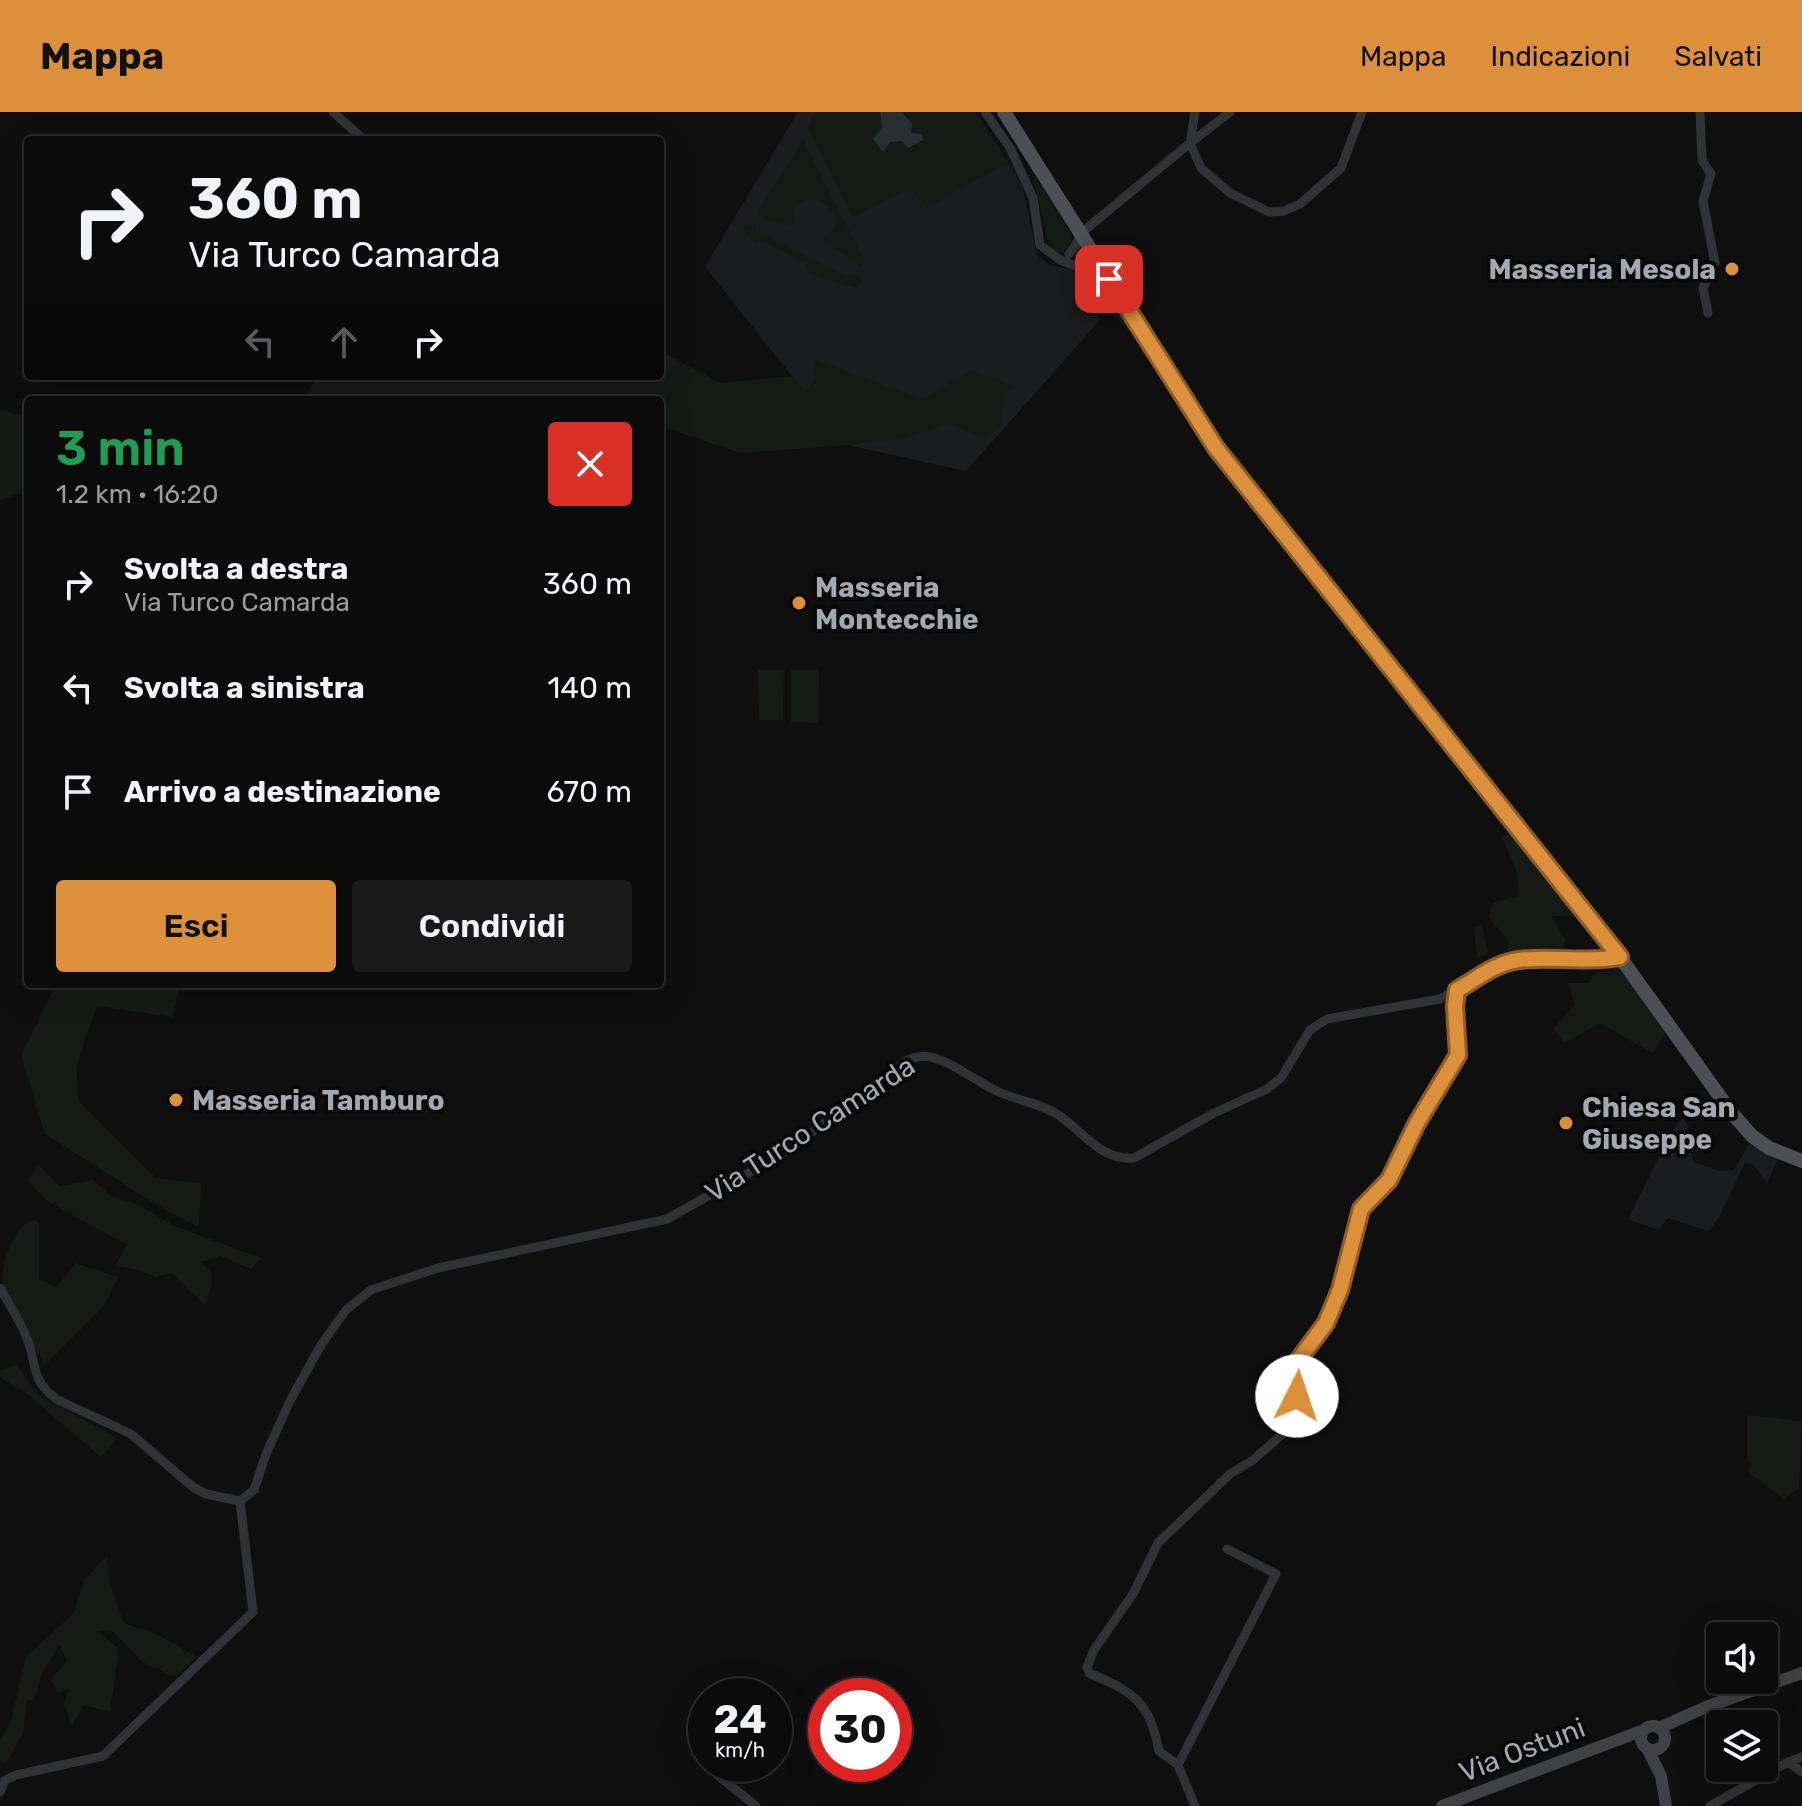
<!DOCTYPE html>
<html lang="it">
<head>
<meta charset="utf-8">
<style>
	:root { --surface:#0b0b0c; --page:#19191a; --text:#f1f3f6; --muted:#9a9b9d; --line:#2b2b2d; --accent:#dc903c }
	body { margin:0; font-family:Rubik,sans-serif; background:var(--page); color:var(--text); height:100vh; display:flex; flex-direction:column; font-size:30px; white-space:nowrap }
	* { box-sizing:border-box; margin:0 }
	p { font-size:26px; color:var(--muted) }
	.icon { flex:none; width:44px; height:44px; fill:none; stroke:currentColor; stroke-width:2; stroke-linecap:round; stroke-linejoin:round }
	.map { position:relative; flex:1; overflow:hidden }
	.details { position:absolute; left:24px; top:284px; width:640px; height:592px; display:flex; flex-direction:column; background:var(--surface); border-radius:8px; box-shadow:0 8px 32px #0002,0 0 0 2px var(--line) }
	.details>* { flex:none }
	.guide { position:absolute; left:24px; top:24px; width:640px; height:244px; border-radius:8px; box-shadow:0 8px 32px #0002,0 0 0 2px var(--line); background:#0b0b0c; color:var(--text); overflow:hidden }
	.tools { position:absolute; left:1706px; top:1510px; display:grid; gap:16px }
	.tools a { display:grid; place-items:center; width:72px; height:72px; border-radius:8px; background:var(--surface); box-shadow:0 8px 32px #0002,0 0 0 2px var(--line); font-size:40px }
	.speed { position:absolute; left:688px; top:1566px; display:flex; gap:16px; font-size:40px; font-weight:700; text-align:center }
	.speed>* { display:grid; place-content:center; width:104px; height:104px; border-radius:50%; background:var(--surface); box-shadow:0 8px 32px #0002,0 0 0 2px var(--line); line-height:1 }
	.speed small { font-size:20px; font-weight:400 }
	.speed .limit { border:12px solid #d22; background:#fff; color:#111 }
	.pin { position:absolute; display:grid; place-items:center; width:68px; height:68px; color:#fff; margin:-34px; border-radius:16px; box-shadow:0 4px 12px #0006 }
	.me { position:absolute; width:88px; margin:-44px; rotate:4deg; stroke-linejoin:round; filter:drop-shadow(0 0 6px #0008) }
	.turn { display:flex; align-items:center; gap:28px; height:168px; padding:0 32px; font-size:36px }
	.turn .icon { width:104px; height:104px; stroke-width:2.5 }
	.turn b { display:block; font-size:56px; line-height:68px }
	.lanes { display:flex; align-items:center; height:76px; padding:0 32px; background:#0003; justify-content:center; gap:40px; direction:ltr }
	.lanes .off { opacity:.35 }
	.round { display:grid; place-items:center; flex:none; width:84px; height:84px; border-radius:8px; background:var(--page) }
	.head { display:flex; align-items:center; justify-content:space-between; height:136px; padding:0 32px }
	h1 { font-size:48px; font-weight:600; line-height:60px; color:#1e9e55 }
	.button { display:flex; gap:16px; margin-top:auto; padding:16px 32px }
	.button a { flex:1; height:92px; border-radius:8px; background:var(--accent); color:#111; font-size:32px; font-weight:600; line-height:92px; text-align:center }
	.button a+a { background:var(--page); color:var(--text) }
	ul { padding:0; list-style:none }
	li { display:flex; align-items:center; gap:24px; height:104px; padding:0 32px }
	li div { flex:1 }
	li b { display:block; font-size:30px }
	li em { font-style:normal }
	header { display:flex; align-items:center; gap:48px; box-sizing:border-box; height:112px; padding:0 40px; background:var(--accent); color:#111 }
	header strong { font-size:38px }
	nav { display:flex; gap:44px; margin-inline-start:auto; font-size:28px }
	.map>svg:first-child { display:block }
	.built { fill:#1b1c1d }
	.green { fill:#161a16 }
	.water { fill:#272f32 }
	.lines { fill:none; stroke-linecap:round; stroke-linejoin:round }
	.minor { stroke:#313235; stroke-width:9 }
	.secondary { stroke:#3f4145; stroke-width:12 }
	.primary { stroke:#4d4f54; stroke-width:14 }
	.route-casing { stroke:#8f5e27; stroke-width:20 }
	.route { stroke:#dc903c; stroke-width:14 }
	.poi-dot { fill:#dc903c; stroke:#0a0a0b; stroke-width:3 }
	.labels { text-anchor:middle; dominant-baseline:central; stroke-width:8; stroke-linejoin:round; paint-order:stroke }
	.poi-label { font-size:28px; font-weight:bold; fill:#a2a8b0; stroke:#0a0a0b; text-anchor:start }
	.street-label { font-size:28px; fill:#a2a8b0; stroke:#0a0a0b }
</style>
</head>
<body>
<header>
<strong>Mappa</strong>
<nav><a>Mappa</a><a>Indicazioni</a><a>Salvati</a></nav>
</header>
<div class="map">
<svg width="1802" height="1694" viewBox="0 0 1802 1694">
	<rect width="100%" height="100%" fill="#0f0f10"/>
	<path class="built" d="M798 0H975L1009 50 1023 77 1037 143 1050 153 1073 158 1100 208 966 359 847 333 705 155Z
		M1682 1006 1689 1014 1682 1027 1689 1029 1693 1050 1720 1059 1734 1058 1749 1032 1778 1047 1767 1071 1754 1053 1745 1051 1718 1107 1708 1119 1668 1106 1658 1118 1628 1107 1670 1022Z"/>
	<path class="green" d="M816 0H975L1009 50 928 95 912 80 904 79 853 105 807 14Z
		M803 28 865 150 861 154 821 128C868 101 786 60 793 114L764 107 758 100Z
		M1032 61 1072 123 1071 131 1062 141 1050 137Z
		M744 113H755L756 120 845 164 854 162 862 169 856 176 809 162 806 152 763 129 756 132 745 122Z
		M1082 157 1101 166 1139 228C1114 206 1098 186 1082 157Z
		M660 239 721 271 792 264 806 281 816 264 813 247 923 287 972 258 1013 274 1003 282 1002 312 984 326 950 312 905 326 847 333 741 341 660 314V288H303L317 264H660Z
		M0 297 28 306V379L0 388Z
		M758 558H784L783 608H759Z
		M791 558H819L818 611 791 610Z
		M1513 720 1576 798 1573 804H1551L1566 828 1559 842 1508 839 1509 830 1489 806 1493 791 1519 783 1517 760 1502 725Z
		M1482 812 1488 842 1477 846 1474 816Z
		M1616 854 1622 856 1666 920 1652 941 1600 911 1565 931 1553 917 1575 893 1568 871H1587L1595 862Z
		M56 872H180L173 905 97 894 76 954 79 990 156 1066 201 1071 199 1115 157 1093 45 1022 21 943Z
		M38 1053 59 1074 93 1068 111 1084 136 1092 175 1114 261 1146 251 1157 221 1144 200 1150 211 1160V1175L205 1193 171 1161 155 1165 139 1158 115 1154 127 1133 49 1090 28 1069Z
		M34 1108 39 1111V1167L57 1175 75 1151 118 1165 104 1194 45 1253C31 1228 13 1203 3 1176 0 1156 12 1113 34 1108Z
		M16 1253 40 1284 118 1326 101 1345 28 1283 0 1265V1258Z
		M1747 1303 1802 1309 1799 1376 1784 1387 1749 1361 1751 1352 1747 1347Z
		M107 1444 110 1472 124 1511 158 1523 197 1545 175 1565 142 1550 111 1518 98 1519 119 1537 110 1600 84 1593 72 1614 64 1592 69 1576 58 1581 51 1567 67 1549 59 1533 41 1564 34 1588H27L23 1621 6 1652 0 1648V1627L10 1613 26 1545 74 1501 84 1468Z"/>
	<path class="water" d="M880 0H902L912 12 911 21 922 22 923 28 908 36 902 29 890 30 883 40 873 27 882 15Z"/>
	<g class="lines">
		<path class="minor" d="M333 0 363 27
			M985 0 1010 36 1033 86 1040 133 1060 148 1109 167
			M1230 0 1190 31 1201 56 1230 81 1269 100 1284 99 1300 92 1341 56 1362 0
			M1700 0 1702 48 1711 62 1703 89 1715 151 1703 176 1708 201
			M1069 142 1076 133 1080 122 1190 31 1195 0
			M0 1176C10 1194 23 1213 29 1232 37 1258 32 1268 56 1287L131 1322 193 1375 206 1382 240 1389 254 1378 266 1342 290 1289 321 1233 346 1198 371 1178 438 1156 667 1107 786 1040 905 949C914 946 920 943 930 945 953 950 975 969 997 979 1018 989 1041 991 1060 1004 1084 1021 1102 1049 1134 1046L1214 1001 1267 977 1281 966 1310 918 1327 907 1440 887 1492 856 1519 848H1601L1620 845
			M1788 1650 1802 1660
			M719 1652 717 1663 756 1694
			M1178 1653 1276 1462 1227 1437
			M0 1680 5 1668 16 1663 103 1644 253 1500 240 1389
			M1195 1694 1178 1653 1159 1639C1149 1589 1135 1581 1089 1561L1087 1555 1094 1538 1133 1482 1158 1431 1230 1362 1253 1348 1296 1310 1299 1300 1293 1266 1294 1254 1326 1211 1340 1178 1361 1097 1389 1068 1417 1011 1458 943 1455 894 1457 878
			M1710 1694 1788 1650 1802 1645"/>
		<path class="secondary" d="M1641 1626a12 12 0 1 1 24 0a12 12 0 1 1-24 0Z
			M1659 1616 1706 1595 1802 1561
			M1647 1636 1661 1664 1666 1694
			M1442 1694 1644 1618"/>
		<path class="primary" d="M1004 0 1216 336 1620 845 1731 1000 1752 1024 1769 1036 1802 1049"/>
	</g>
	<g class="lines">
		<g class="route-casing">
			<path id="route" d="M1109 167 1216 336 1620 845C1587 851 1552 844 1519 848 1495 851 1477 867 1457 878L1455 894 1458 943 1417 1011 1389 1068 1361 1097 1340 1178 1326 1211 1294 1254 1293 1266 1297 1284"/>
		</g>
		<use href="#route" class="route"/>
	</g>
	<g class="poi-dot">
		<circle cx="1732" cy="157" r="8"/>
		<circle cx="799" cy="491" r="8"/>
		<circle cx="176" cy="988" r="8"/>
		<circle cx="1566" cy="1011" r="8"/>
	</g>
	<g class="labels">
		<g class="poi-label">
			<text x="1716" y="157" text-anchor="end">Masseria Mesola</text>
			<text x="815" y="475">Masseria<tspan x="815" dy="32">Montecchie</tspan></text>
			<text x="192" y="988">Masseria Tamburo</text>
			<text x="1582" y="995">Chiesa San<tspan x="1582" dy="32">Giuseppe</tspan></text>
		</g>
		<g class="street-label">
			<text transform="translate(810 1017) rotate(-33)">Via Turco Camarda</text>
			<text transform="translate(1522 1638) rotate(-21)">Via Ostuni</text>
		</g>
	</g>
</svg>
<div class="tools">
<a><svg class="icon" aria-label="sound" viewBox="0 0 24 24"><path d="M4 9h4l5-4v14l-5-4H4zM17 9q2 3 0 6"/></svg></a>
<a><svg class="icon" aria-label="layers" viewBox="0 0 24 24"><path d="M12 4l9 5-9 5-9-5zM3 14l9 5 9-5"/></svg></a>
</div>
<div class="speed"><div>24<small>km/h</small></div><div class="limit">30</div></div>
<div class="pin" style="left:1109px;top:167px;background:#d93025"><svg class="icon" aria-label="arrive" viewBox="0 0 24 24"><path d="M6 21V4h12l-3 4 3 4H6"/></svg></div>
<svg class="me" style="left:1297px;top:1284px" viewBox="-20 -20 40 40"><circle r="19" fill="#fff"/><path d="M0-13L10 11 0 6-10 11z" fill="#dc903c"/></svg>
<div class="guide">
<div class="turn"><svg class="icon" aria-label="right" viewBox="0 0 24 24"><path d="M7 20v-9h11M14 6l5 5-5 5"/></svg><div><b>360 m</b>Via Turco Camarda</div></div>
<div class="lanes"><svg class="icon off" aria-label="left" viewBox="0 0 24 24"><path d="M17 20v-9H6M10 6l-5 5 5 5"/></svg><svg class="icon off" aria-label="ahead" viewBox="0 0 24 24"><path d="M12 20V5M6 11l6-6 6 6"/></svg><svg class="icon" aria-label="right" viewBox="0 0 24 24"><path d="M7 20v-9h11M14 6l5 5-5 5"/></svg></div>
</div>
<section class="details">
<div class="head"><div><h1>3 min</h1><p>1.2 km · 16:20</p></div><a class="round" style="background:#d93025;color:#fff"><svg class="icon" aria-label="close" viewBox="0 0 24 24"><path d="M6 6l12 12M18 6L6 18"/></svg></a></div>
<ul>
<li><svg class="icon" aria-label="right" viewBox="0 0 24 24"><path d="M7 20v-9h11M14 6l5 5-5 5"/></svg><div><b>Svolta a destra</b><p>Via Turco Camarda</p></div><em>360 m</em></li>
<li><svg class="icon" aria-label="left" viewBox="0 0 24 24"><path d="M17 20v-9H6M10 6l-5 5 5 5"/></svg><div><b>Svolta a sinistra</b></div><em>140 m</em></li>
<li><svg class="icon" aria-label="arrive" viewBox="0 0 24 24"><path d="M6 21V4h12l-3 4 3 4H6"/></svg><div><b>Arrivo a destinazione</b></div><em>670 m</em></li>
</ul>
<div class="button"><a>Esci</a><a>Condividi</a></div>
</section>
</div>
</body>
</html>
